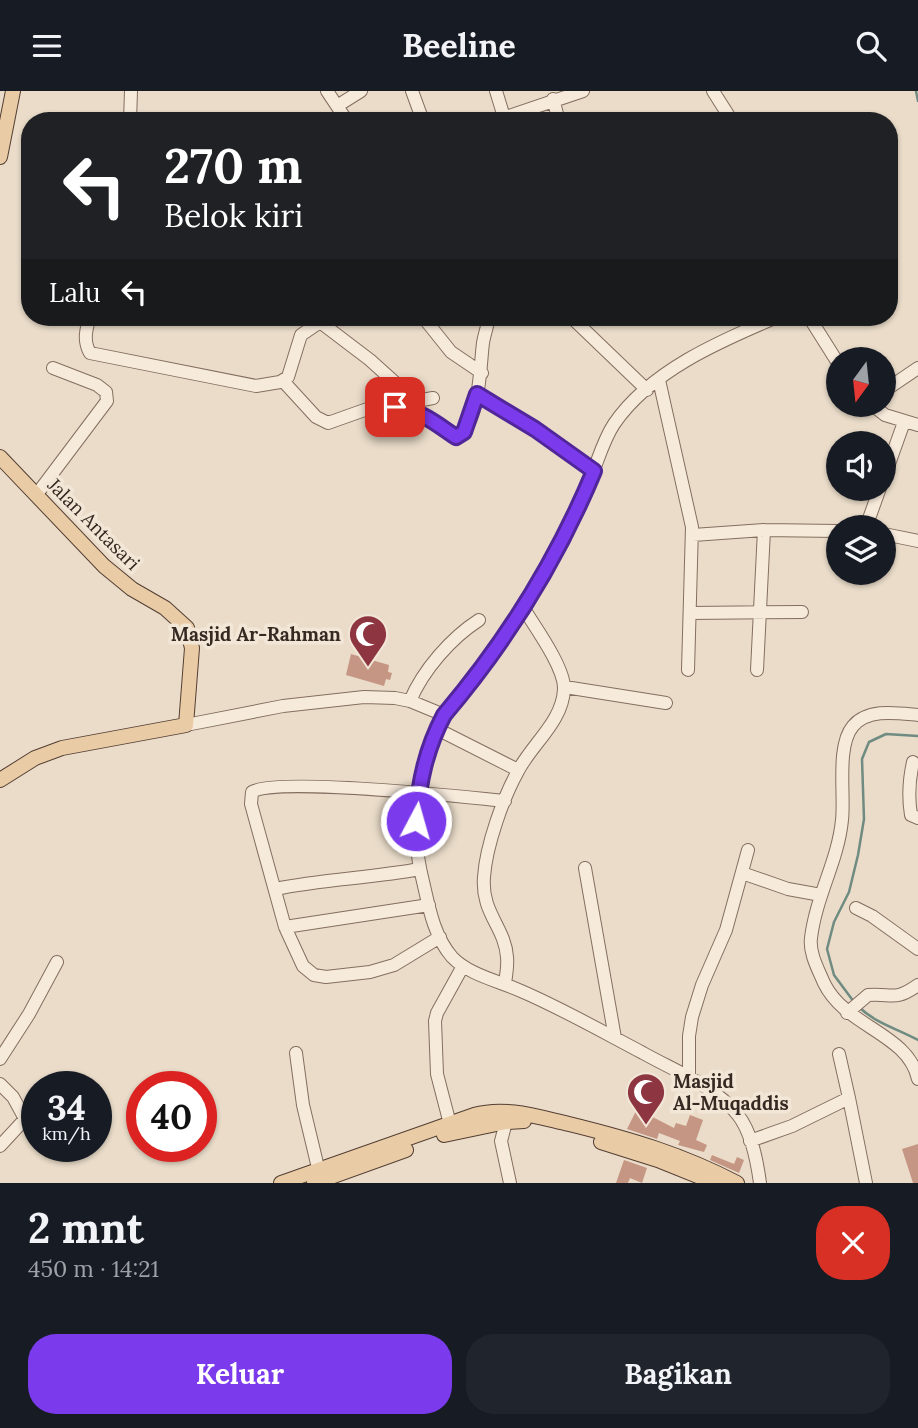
<!DOCTYPE html>
<html lang="id">
<head>
<meta charset="utf-8">
<style>
	:root { --surface:#171b24; --page:#20242c; --text:#f1f3f6; --muted:#9ea1a6; --accent:#7c3aed }
	body { margin:0; font-family:Lora,serif; background:var(--page); color:var(--text); height:100vh; display:flex; flex-direction:column; font-size:26px; white-space:nowrap }
	* { box-sizing:border-box; margin:0 }
	p { font-size:23px; color:var(--muted) }
	.icon { flex:none; width:38px; height:38px; fill:none; stroke:currentColor; stroke-width:2; stroke-linecap:round; stroke-linejoin:round }
	.map { position:relative; height:1092px; overflow:hidden }
	.panel { display:flex; flex-direction:column; background:var(--surface); flex:1 }
	.panel>* { flex:none }
	.hud { position:absolute; left:21px; top:21px; width:877px; height:214px; border-radius:28px; box-shadow:0 2px 5px #0004; background:#202124; color:#fff; overflow:hidden }
	.needle { width:46px; rotate:195deg }
	.fabs { position:absolute; left:826px; top:256px; display:grid; gap:14px }
	.fabs a { display:grid; place-items:center; width:70px; height:70px; border-radius:50%; background:var(--surface); box-shadow:0 2px 5px #0004; font-size:35px }
	.speed { position:absolute; left:21px; top:980px; display:flex; gap:14px; font-size:35px; font-weight:700; text-align:center }
	.speed>* { display:grid; place-content:center; width:91px; height:91px; border-radius:50%; background:var(--surface); box-shadow:0 2px 5px #0004; line-height:1 }
	.speed small { font-size:18px; font-weight:400 }
	.speed .limit { border:10px solid #d22; background:#fff; color:#111 }
	.pin { position:absolute; display:grid; place-items:center; width:60px; height:60px; color:#fff; margin:-30px; border-radius:14px; box-shadow:0 4px 10px #0006 }
	.me { position:absolute; width:77px; margin:-38px; rotate:6deg; stroke-linejoin:round; filter:drop-shadow(0 0 5px #0008) }
	.turn { display:flex; align-items:center; gap:24px; height:147px; padding:0 28px; font-size:32px }
	.turn .icon { width:91px; height:91px; stroke-width:2.5 }
	.turn b { display:block; font-size:49px; line-height:60px }
	.then { display:flex; align-items:center; height:66px; padding:0 28px; background:#0003; gap:14px; font-size:26px }
	.round { display:grid; place-items:center; flex:none; width:74px; height:74px; border-radius:28px; background:var(--page) }
	.headline { display:flex; align-items:center; justify-content:space-between; height:119px; padding:0 28px }
	h1 { font-size:42px; font-weight:700; line-height:52px }
	.primary-button { display:flex; gap:14px; margin-top:auto; padding:14px 28px }
	.primary-button a { flex:1; height:80px; border-radius:28px; background:var(--accent); color:#fff; font-size:28px; font-weight:700; line-height:80px; text-align:center }
	.primary-button a+a { background:var(--page); color:var(--text) }
	header { display:flex; justify-content:space-between; align-items:center; height:91px; padding:0 28px; background:var(--surface); font-size:32px; font-weight:700 }
	.map>svg:first-child { display:block }
	.lines { fill:none; stroke-linecap:round; stroke-linejoin:round }
	.stream { stroke:#708c82; stroke-width:2.5 }
	.building { fill:#c49683 }
	.minor-casing { stroke:#846e5f; stroke-width:14 }
	.major-casing { stroke:#533e33; stroke-width:16 }
	.minor { stroke:#f6eadb; stroke-width:12 }
	.major { stroke:#e9cba5; stroke-width:14 }
	.route-casing { stroke:#51269a; stroke-width:18 }
	.route { stroke:#7c3aed; stroke-width:12 }
	.labels { text-anchor:middle; dominant-baseline:central; stroke-width:7; stroke-linejoin:round; paint-order:stroke }
	.street-label { font-size:19px; fill:#362921; stroke:#f2e7d7 }
	.poi-label { font-size:19px; font-weight:bold; fill:#362921; stroke:#f2e7d7; text-anchor:end }
</style>
</head>
<body>
<header><svg class="icon" aria-label="menu" viewBox="0 0 24 24"><path d="M4 6h16M4 12h16M4 18h16"/></svg>Beeline<svg class="icon" aria-label="search" viewBox="0 0 24 24"><circle cx="10" cy="10" r="6"/><path d="M15 15l6 6"/></svg></header>
<div class="map">
<svg width="918" height="1092" viewBox="0 0 918 1092">
	<rect width="100%" height="100%" fill="#eadcc9"/>
	<g class="lines">
		<path class="stream" d="M916 0 918 10
			M854 911 834 884 827 858 834 831 849 801 858 764 864 728 862 668 869 651 886 643 918 645
			M859 916C875 932 898 938 918 949"/>
	</g>
	<path class="building" d="M351 563 389 574 388 581 392 582 390 589 386 588 384 595 346 584Z
		M637 1018 674 1037 676 1032 686 1035 690 1024 703 1029 696 1049 707 1054 704 1061 678 1054 680 1050 659 1042 657 1048 627 1038Z
		M918 1053V1092H913L902 1058Z
		M712 1064 734 1073 737 1066 744 1069 739 1082 710 1069Z
		M624 1069 647 1077 642 1092 630 1087 628 1092H616Z"/>
	<g class="lines">
		<g class="minor-casing">
			<path id="minor" d="M327 0 347 30
				M412 0 423 30
				M496 0 504 26
				M713 0 732 30
				M553 8 559 30
				M337 15 361 0
				M130 30 131 0
				M494 30 583 0
				M90 226C86 238 83 250 90 262L256 295 280 291 288 286 301 244 320 231
				M324 226 320 231 370 269 411 306 422 309 433 307
				M423 226 451 261 482 282
				M571 226 647 299
				M809 226 838 272
				M659 289 692 436 688 579
				M283 290 316 326 328 332 373 316H395L416 321 430 327 456 346C480 335 480 274 483 252 484 245 487 237 488 230
				M884 300 918 277
				M477 303 535 338 594 380
				M871 313 885 324 918 334
				M884 387 904 331
				M37 403 107 310 106 301 97 294 53 277
				M866 436 880 397
				M884 443 918 450
				M693 444 764 439 838 440
				M690 522 802 521
				M757 579 764 439
				M565 596 666 612
				M410 610C423 579 451 547 479 529
				M918 624C897 622 868 617 853 635 836 655 845 704 842 729 838 770 816 805 811 847 809 862 818 878 824 892 845 936 908 942 918 988
				M186 634 283 615 364 606 395 607 410 610 444 624
				M437 638 518 679
				M913 671C909 689 908 706 911 724L918 727
				M585 777 615 947
				M742 782 788 798 821 804
				M275 798C323 788 372 787 420 778
				M856 817 872 825 918 858
				M285 836 429 814
				M440 846 394 874 370 881 326 886 314 884 303 875 285 836 251 713 252 701C276 686 466 706 505 710
				M505 893C506 884 508 875 507 866 505 836 481 822 484 786 486 755 503 707 518 680 532 653 563 630 564 598 565 577 535 536 524 518
				M847 922 868 904C893 902 894 911 918 894
				M296 962 303 1014 320 1085
				M839 963 849 1007
				M0 968 29 923 57 871
				M689 987V945L692 926 702 894 726 839 748 759
				M0 993 13 1006 25 1028 0 1055
				M506 1031 501 1050 510 1092
				M450 1033 437 983 435 930 437 922 463 875
				M750 1050 792 1035 849 1007 866 1092
				M760 1092C757 1070 752 1042 738 1024 715 995 675 980 643 962 603 941 563 918 521 900 499 890 469 884 452 866 432 843 428 810 421 782 412 741 415 692 430 653 438 633 450 619 462 603 486 572 512 540 531 505 552 469 571 432 588 393 597 374 602 351 614 333 650 280 720 250 777 226"/>
		</g>
		<g class="major-casing">
			<path id="major" d="M0 66 13 0
				M0 366 104 475 132 498 165 517 187 537 192 557 186 634 62 657 35 667 0 689
				M444 1044 506 1031 524 1030
				M601 1051 658 1069 715 1092
				M281 1092 474 1024C506 1015 538 1026 569 1033 630 1048 681 1063 737 1092
				M314 1092 406 1059"/>
		</g>
		<use href="#minor" class="minor"/>
		<use href="#major" class="major"/>
	</g>
	<g class="lines">
		<g class="route-casing">
			<path id="route" d="M395 316C425 322 432 330 456 346L464 341 477 303 535 338 594 380C557 469 506 551 444 624 426 658 419 691 416 730"/>
		</g>
		<use href="#route" class="route"/>
	</g>
	<defs>
		<g id="mosque-pin" transform="scale(2.0125)"><path d="M0 17L-7.5 6A9.5 9.5 0 1 1 7.5 6Z" fill="#8d3641" stroke="#f2e7d7"/><path d="M3.5-4.9A6 6 0 1 0 3.5 4.9A5 5 0 1 1 3.5-4.9Z" fill="#fff"/></g>
	</defs>
	<g fill-rule="evenodd">
		<use href="#mosque-pin" x="368" y="543"/>
		<use href="#mosque-pin" x="646" y="1001"/>
	</g>
	<g class="labels">
		<g class="street-label">
			<text transform="translate(94 433) rotate(45)">Jalan Antasari</text>
		</g>
		<g class="poi-label">
			<text x="341" y="543">Masjid Ar-Rahman</text>
			<text x="673" y="990" text-anchor="start">Masjid<tspan x="673" dy="22">Al-Muqaddis</tspan></text>
		</g>
	</g>
</svg>
<div class="fabs">
<a><svg class="needle" viewBox="-14 -14 28 28"><path d="M0-13l5 13h-10z" fill="#e53935"/><path d="M0 13l5-13h-10z" fill="#9ea1a6"/></svg></a>
<a><svg class="icon" aria-label="sound" viewBox="0 0 24 24"><path d="M4 9h4l5-4v14l-5-4H4zM17 9q2 3 0 6"/></svg></a>
<a><svg class="icon" aria-label="layers" viewBox="0 0 24 24"><path d="M12 4l9 5-9 5-9-5zM3 14l9 5 9-5"/></svg></a>
</div>
<div class="speed"><div>34<small>km/h</small></div><div class="limit">40</div></div>
<div class="pin" style="left:395px;top:316px;background:#d93025"><svg class="icon" aria-label="arrive" viewBox="0 0 24 24"><path d="M6 21V4h12l-3 4 3 4H6"/></svg></div>
<svg class="me" style="left:416px;top:730px" viewBox="-20 -20 40 40"><circle r="17" fill="#7c3aed" stroke="#fff" stroke-width="3"/><path d="M0-11L8 9 0 5-8 9z" fill="#fff"/></svg>
<div class="hud">
<div class="turn"><svg class="icon" aria-label="left" viewBox="0 0 24 24"><path d="M17 20v-9H6M10 6l-5 5 5 5"/></svg><div><b>270 m</b>Belok kiri</div></div>
<div class="then">Lalu<svg class="icon" aria-label="left" viewBox="0 0 24 24"><path d="M17 20v-9H6M10 6l-5 5 5 5"/></svg></div>
</div>
</div>
<section class="panel">
<div class="headline"><div><h1>2 mnt</h1><p>450 m · 14:21</p></div><a class="round" style="background:#d93025;color:#fff"><svg class="icon" aria-label="close" viewBox="0 0 24 24"><path d="M6 6l12 12M18 6L6 18"/></svg></a></div>
<div class="primary-button"><a>Keluar</a><a>Bagikan</a></div>
</section>
</body>
</html>
